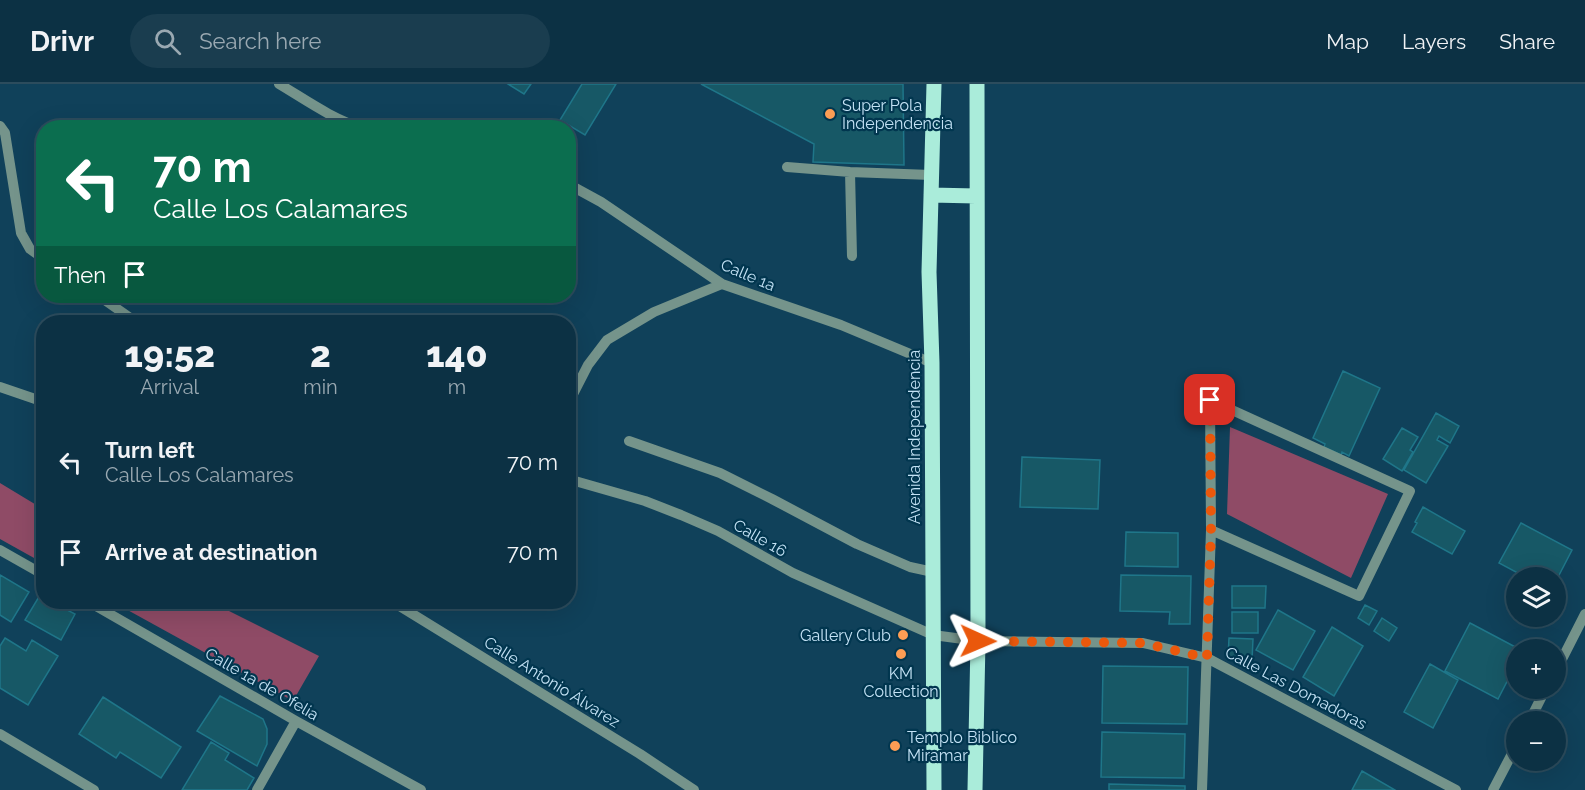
<!DOCTYPE html>
<html lang="en">
<head>
<meta charset="utf-8">
<style>
	:root { --surface:#0c3144; --page:#1a3d4f; --text:#f1f3f6; --muted:#9aa9b2; --line:#2c4c5d }
	body { margin:0; font-family:Raleway,sans-serif; background:var(--page); color:var(--text); height:100vh; display:flex; flex-direction:column; font-size:22px; white-space:nowrap }
	* { box-sizing:border-box; margin:0 }
	p { font-size:20px; color:var(--muted) }
	.icon { flex:none; width:33px; height:33px; fill:none; stroke:currentColor; stroke-width:2; stroke-linecap:round; stroke-linejoin:round }
	.map { position:relative; flex:1; overflow:hidden }
	.drawer { position:absolute; left:36px; top:231px; width:540px; height:294px; display:flex; flex-direction:column; background:var(--surface); border-radius:24px; box-shadow:0 6px 24px #0002,0 0 0 2px var(--line) }
	.drawer>* { flex:none }
	.guide { position:absolute; left:36px; top:36px; width:540px; height:183px; border-radius:24px; box-shadow:0 6px 24px #0002,0 0 0 2px var(--line); background:#0b6e4f; color:#fff; overflow:hidden }
	.fabs { position:absolute; left:1506px; top:483px; display:grid; gap:12px }
	.fabs a { display:grid; place-items:center; width:60px; height:60px; border-radius:50%; background:var(--surface); box-shadow:0 6px 24px #0002,0 0 0 2px var(--line); font-size:30px }
	.pin { position:absolute; display:grid; place-items:center; width:51px; height:51px; color:#fff; margin:-26px; border-radius:12px; box-shadow:0 3px 9px #0006 }
	.me { position:absolute; width:66px; margin:-33px; rotate:91deg; stroke-linejoin:round; filter:drop-shadow(0 0 4px #0008) }
	.turn { display:flex; align-items:center; gap:21px; height:126px; padding:0 18px; font-size:27px }
	.turn .icon { width:78px; height:78px; stroke-width:2.5 }
	.turn b { display:block; font-size:42px; line-height:51px }
	.then { display:flex; align-items:center; height:57px; padding:0 18px; background:#0003; gap:12px; font-size:22px }
	.eta { display:flex; justify-content:space-evenly; align-items:center; height:102px; text-align:center }
	.eta b { font-size:36px; font-weight:800; line-height:42px }
	ul { padding:0; list-style:none }
	li { display:flex; align-items:center; gap:18px; height:90px; padding:0 18px }
	li div { flex:1 }
	li b { display:block; font-size:22px }
	li em { font-style:normal }
	header { display:flex; align-items:center; gap:36px; box-sizing:border-box; height:84px; padding:0 30px; background:var(--surface); border-bottom:2px solid var(--line) }
	header strong { font-size:28px }
	nav { display:flex; gap:33px; margin-inline-start:auto; font-size:21px }
	.search { width:420px; height:54px; background:var(--page); display:flex; align-items:center; gap:15px; box-sizing:border-box; padding:0 21px; border-radius:33px; color:var(--muted); font-size:22px }
	.map>svg:first-child { display:block }
	.green { fill:#8f4b66 }
	.building { fill:#175866; stroke:#1f7689; stroke-width:1.5 }
	.lines { fill:none; stroke-linecap:round; stroke-linejoin:round }
	.minor { stroke:#75948b; stroke-width:10 }
	.major { stroke:#aaecda; stroke-width:15 }
	.route { stroke:#ea580c; stroke-width:10; stroke-dasharray:0 18 }
	.poi-dot { fill:#fc9d54; stroke:#01364f; stroke-width:2 }
	.labels { text-anchor:middle; dominant-baseline:central; stroke-width:4.5; stroke-linejoin:round; paint-order:stroke }
	.poi-label { font-size:16px; fill:#c4e2f5; stroke:#01364f; text-anchor:start }
	.street-label { font-size:16px; fill:#c4e2f5; stroke:#01364f }
</style>
</head>
<body>
<header>
<strong>Drivr</strong>
<div class="search"><svg class="icon" aria-label="search" viewBox="0 0 24 24"><circle cx="10" cy="10" r="6"/><path d="M15 15l6 6"/></svg>Search here</div>
<nav><a>Map</a><a>Layers</a><a>Share</a></nav>
</header>
<div class="map">
<svg width="1585" height="706" viewBox="0 0 1585 706">
	<rect width="100%" height="100%" fill="#10415a"/>
	<path class="green" d="M1230 343 1388 410 1351 494 1227 430Z
		M0 399 43 425V479L0 455Z
		M113 518H211L319 572 293 617Z"/>
	<path class="building" d="M508 0H531L524 10Z
		M582 0H616L585 51 560 36Z
		M701 0H903L904 81 813 78 814 60Z
		M1343 287 1380 304 1349 372 1342 368 1341 371 1324 363 1325 360 1313 354Z
		M1436 329 1459 342 1450 359 1439 352 1437 356 1448 362 1426 399 1404 386Z
		M1402 344 1418 353 1410 366 1413 368 1402 387 1383 375Z
		M1022 373 1100 376 1098 425 1020 423Z
		M1423 423 1465 447 1452 470 1412 448 1417 439 1415 438Z
		M1521 439 1572 466 1556 497V494H1527L1499 479Z
		M1126 448 1178 449V483L1125 482Z
		M0 491 29 508 11 538 0 531Z
		M1121 491 1191 492 1190 540H1169L1170 528 1120 527Z
		M1232 502H1266L1265 524H1232Z
		M40 511 44 513V518H52L75 530 61 556 25 536Z
		M1365 521 1377 527 1369 541 1358 534Z
		M1278 526 1315 547 1293 586 1256 566Z
		M1232 528H1258V549H1232Z
		M1382 534 1397 544 1389 557 1374 547Z
		M1470 539 1521 566H1516V580L1498 615 1445 587Z
		M1332 543 1363 562 1334 612 1303 593Z
		M5 554 26 567 32 556 58 572 28 621 0 604V562Z
		M1229 554 1253 555 1252 576 1228 574Z
		M1430 580 1458 596 1433 644 1404 628Z
		M1103 582 1188 583 1187 640 1102 639Z
		M220 612 263 635 267 645V660L257 682 197 647Z
		M103 613 181 663 161 694 120 668 116 674 79 650Z
		M1102 648 1185 650 1184 694 1101 693Z
		M211 658 229 669 225 676 254 694 247 706H182Z
		M1362 687 1395 706H1352Z
		M1109 700 1185 702V706H1109Z"/>
	<g class="lines">
		<path class="minor" d="M279 0C306 16 332 35 362 44
			M0 42 5 49 21 149 30 165 44 175
			M787 83 850 88 931 91
			M850 88 852 172
			M568 100 601 118 722 200 841 241 932 279
			M99 212 136 238
			M0 303 44 318
			M568 320 588 281 607 256 654 228 722 200
			M629 357 720 389 772 415 857 460 910 483 933 488
			M568 395 645 417 681 431 718 447 793 489 933 551 978 557 1143 559 1207 574 1456 706
			M0 466 44 491
			M89 518 296 637 421 706
			M393 518 640 670 694 706
			M1556 587 1585 530
			M1529 638 1546 604
			M0 650 94 706
			M257 706 296 637
			M1202 706 1211 446 1210 316 1410 407 1359 512 1211 446
			M1493 706 1516 662"/>
		<path class="major" d="M934 0 929 188 932 279 934 706
			M931 111 976 112
			M975 706 978 557 977 0"/>
	</g>
	<g class="lines">
		<path class="route" d="M978 557 1143 559 1207 574 1211 446 1210 316"/>
	</g>
	<g class="poi-dot">
		<circle cx="830" cy="30" r="6"/>
		<circle cx="903" cy="551" r="6"/>
		<circle cx="901" cy="570" r="6"/>
		<circle cx="895" cy="662" r="6"/>
	</g>
	<g class="labels">
		<g class="poi-label">
			<text x="842" y="21">Super Pola<tspan x="842" dy="18">Independencia</tspan></text>
			<text x="891" y="551" text-anchor="end">Gallery Club</text>
			<text x="901" y="589" text-anchor="middle">KM<tspan x="901" dy="18">Collection</tspan></text>
			<text x="907" y="653">Templo Biblico<tspan x="907" dy="18">Miramar</tspan></text>
		</g>
		<g class="street-label">
			<text transform="translate(748 191) rotate(23)">Calle 1a</text>
			<text transform="translate(914 353) rotate(-90)">Avenida Independencia</text>
			<text transform="translate(760 454) rotate(30)">Calle 16</text>
			<text transform="translate(552 598) rotate(32)">Calle Antonio Álvarez</text>
			<text transform="translate(262 600) rotate(30)">Calle 1a de Ofelia</text>
			<text transform="translate(1296 604) rotate(28)">Calle Las Domadoras</text>
		</g>
	</g>
</svg>
<div class="fabs">
<a><svg class="icon" aria-label="layers" viewBox="0 0 24 24"><path d="M12 4l9 5-9 5-9-5zM3 14l9 5 9-5"/></svg></a>
<a>+</a>
<a>−</a>
</div>
<div class="pin" style="left:1210px;top:316px;background:#d93025"><svg class="icon" aria-label="arrive" viewBox="0 0 24 24"><path d="M6 21V4h12l-3 4 3 4H6"/></svg></div>
<svg class="me" style="left:978px;top:557px" viewBox="-20 -20 40 40"><path d="M0-17L14 15 0 8-14 15z" fill="#ea580c" stroke="#fff" stroke-width="4"/></svg>
<div class="guide">
<div class="turn"><svg class="icon" aria-label="left" viewBox="0 0 24 24"><path d="M17 20v-9H6M10 6l-5 5 5 5"/></svg><div><b>70 m</b>Calle Los Calamares</div></div>
<div class="then">Then<svg class="icon" aria-label="arrive" viewBox="0 0 24 24"><path d="M6 21V4h12l-3 4 3 4H6"/></svg></div>
</div>
<section class="drawer">
<div class="eta">
<div><b>19:52</b><p>Arrival</p></div>
<div><b>2</b><p>min</p></div>
<div><b>140</b><p>m</p></div>
</div>
<ul>
<li><svg class="icon" aria-label="left" viewBox="0 0 24 24"><path d="M17 20v-9H6M10 6l-5 5 5 5"/></svg><div><b>Turn left</b><p>Calle Los Calamares</p></div><em>70 m</em></li>
<li><svg class="icon" aria-label="arrive" viewBox="0 0 24 24"><path d="M6 21V4h12l-3 4 3 4H6"/></svg><div><b>Arrive at destination</b></div><em>70 m</em></li>
</ul>
</section>
</div>
</body>
</html>
